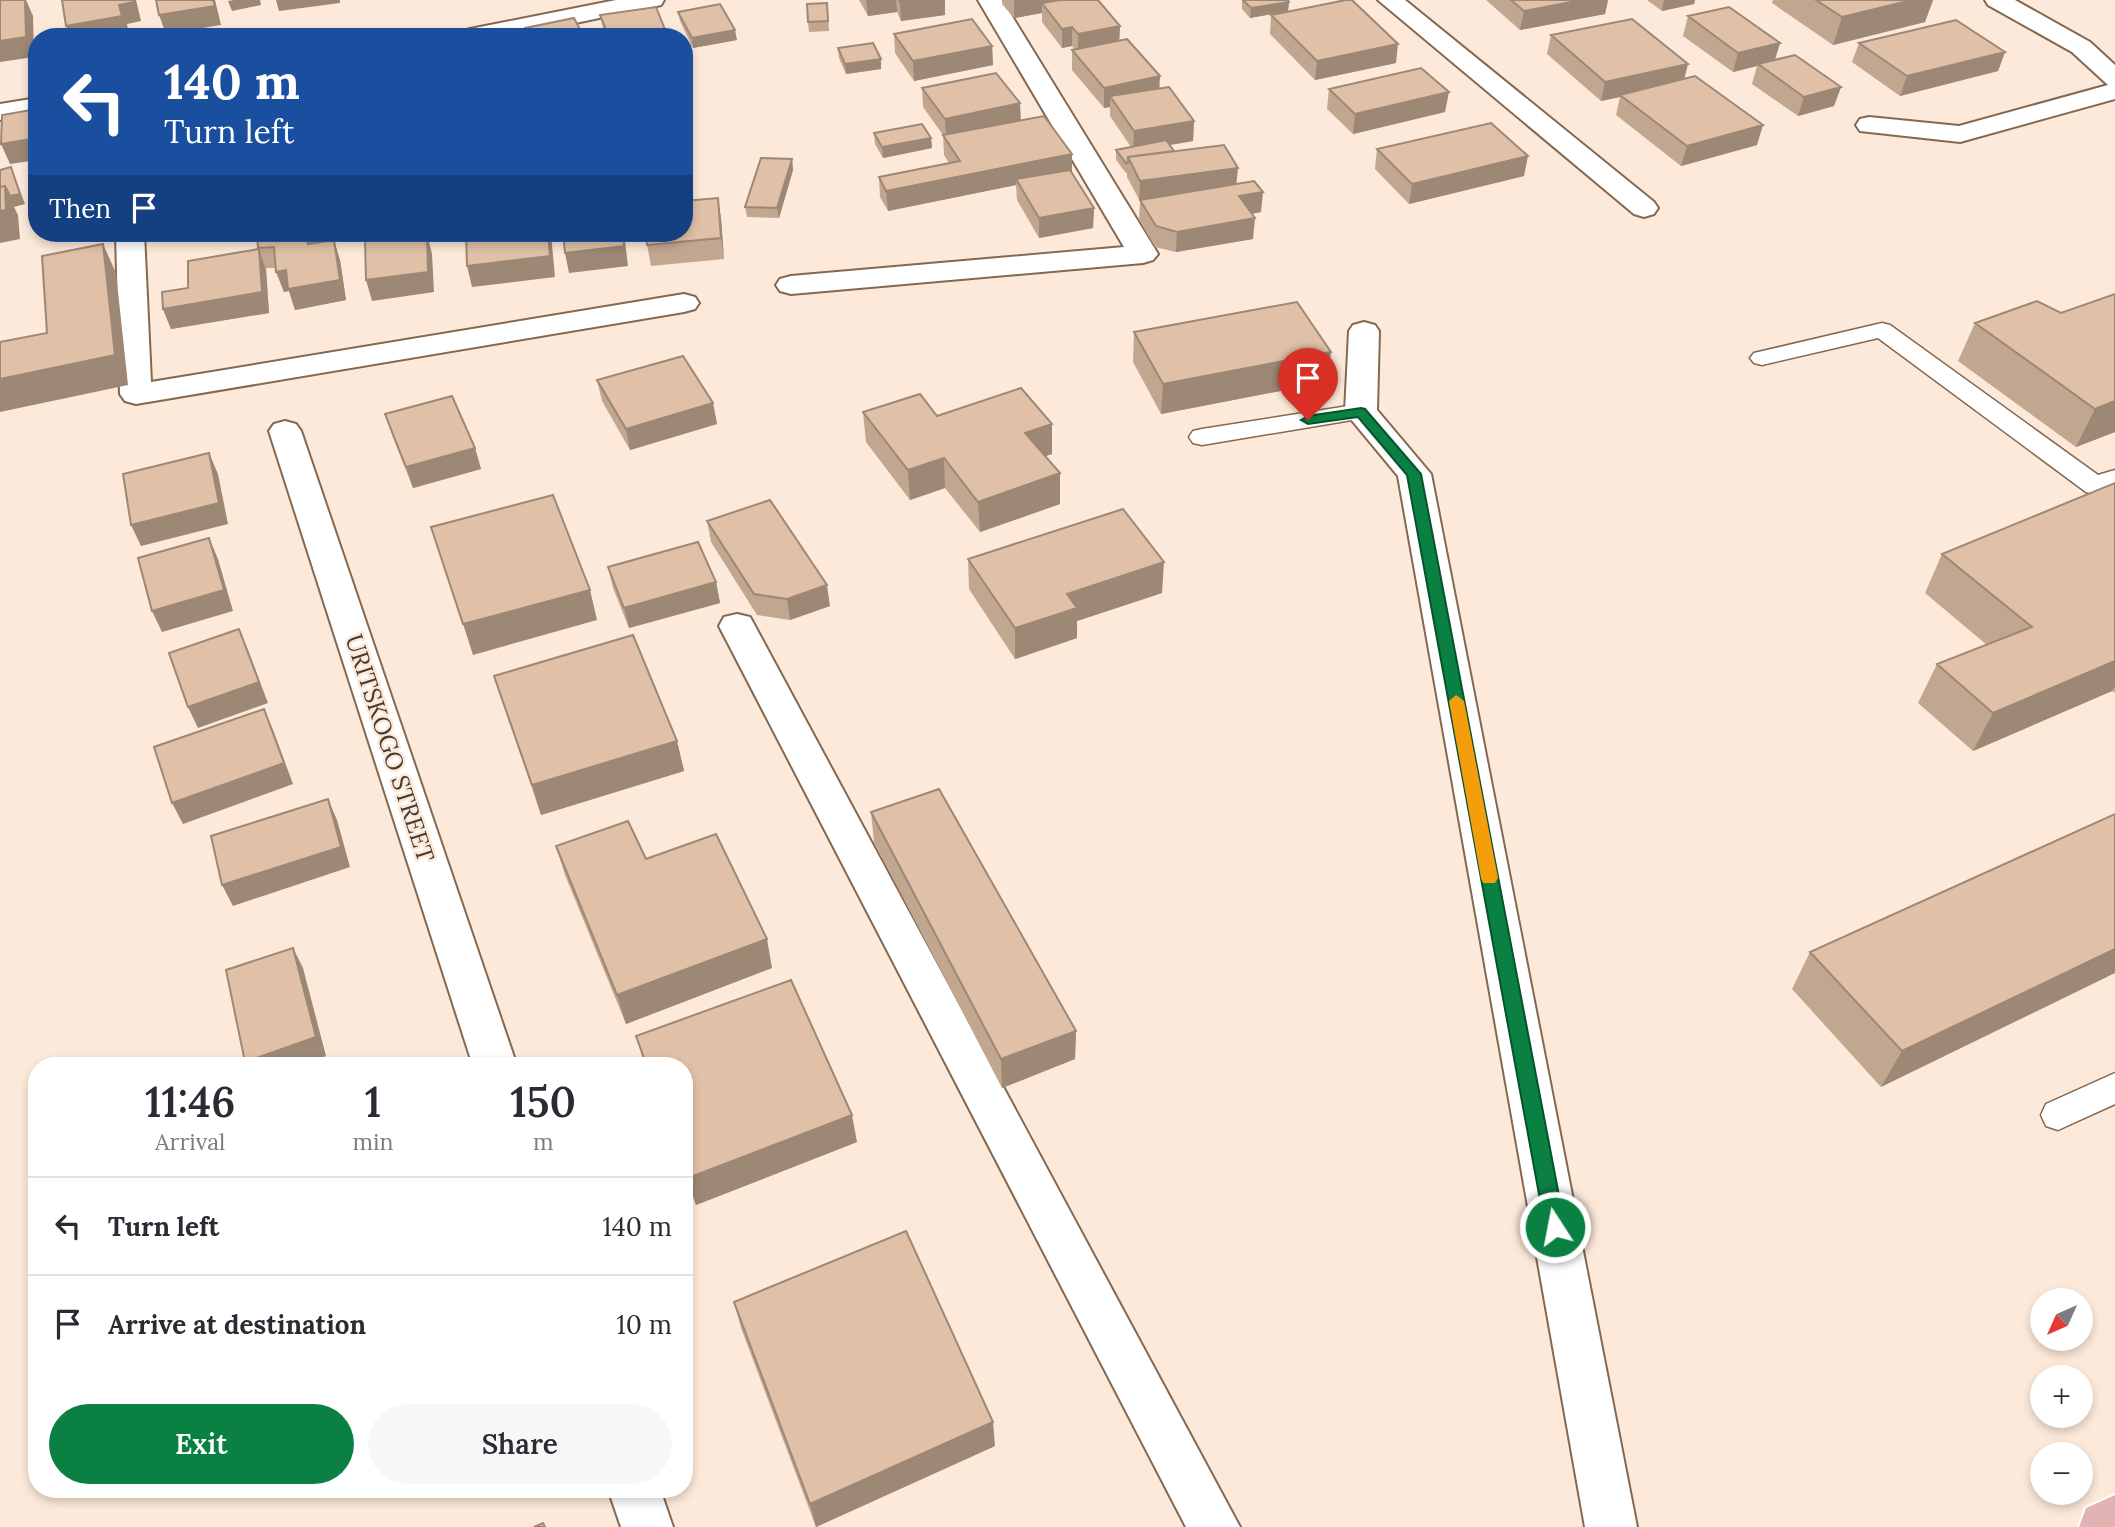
<!DOCTYPE html>
<html lang="en">
<head>
<meta charset="utf-8">
<style>
	:root { --surface:#fff; --page:#f7f7f7; --text:#2b2b33; --muted:#7c7c81; --line:#e1e1e2; --accent:#0b8043 }
	body { margin:0; font-family:Lora,serif; background:var(--page); color:var(--text); height:100vh; display:flex; flex-direction:column; font-size:26px; white-space:nowrap }
	* { box-sizing:border-box; margin:0 }
	p { font-size:23px; color:var(--muted) }
	.icon { flex:none; width:38px; height:38px; fill:none; stroke:currentColor; stroke-width:2; stroke-linecap:round; stroke-linejoin:round }
	.map { position:relative; flex:1; overflow:hidden }
	.panel { position:absolute; left:28px; top:1057px; width:665px; height:441px; display:flex; flex-direction:column; background:var(--surface); border-radius:28px; box-shadow:0 4px 10px #0003 }
	.panel>* { flex:none }
	.guide { position:absolute; left:28px; top:28px; width:665px; height:214px; border-radius:28px; box-shadow:0 4px 10px #0003; background:#1a4fa0; color:#fff; overflow:hidden }
	.needle { width:46px; rotate:225deg }
	.controls { position:absolute; left:2030px; top:1288px; display:grid; gap:14px }
	.controls a { display:grid; place-items:center; width:63px; height:63px; border-radius:50%; background:var(--surface); box-shadow:0 4px 10px #0003; font-size:35px }
	.pin { position:absolute; display:grid; place-items:center; width:60px; height:60px; color:#fff; margin:-72px -30px; border-radius:50% 50% 50% 0; rotate:-45deg; box-shadow:0 0 7px #0007 }
	.pin .icon { rotate:45deg }
	.me { position:absolute; width:77px; margin:-38px; rotate:349deg; stroke-linejoin:round; filter:drop-shadow(0 0 5px #0008) }
	.turn { display:flex; align-items:center; gap:24px; height:147px; padding:0 21px; font-size:32px }
	.turn .icon { width:91px; height:91px; stroke-width:2.5 }
	.turn b { display:block; font-size:49px; line-height:60px }
	.then { display:flex; align-items:center; height:66px; padding:0 21px; background:#0003; gap:14px; font-size:26px }
	.eta { display:flex; justify-content:space-evenly; align-items:center; height:119px; text-align:center }
	.eta b { font-size:42px; font-weight:600; line-height:49px }
	.cta { display:flex; gap:14px; margin-top:auto; padding:14px 21px }
	.cta a { flex:1; height:80px; border-radius:42px; background:var(--accent); color:#fff; font-size:28px; font-weight:600; line-height:80px; text-align:center }
	.cta a+a { background:var(--page); color:var(--text) }
	ul { padding:0; list-style:none }
	li { display:flex; align-items:center; gap:21px; height:98px; padding:0 21px; border-top:2px solid var(--line) }
	li div { flex:1 }
	li b { display:block; font-size:26px }
	li em { font-style:normal }
	.map>svg:first-child { display:block }
	.lines { fill:none; stroke-linecap:round; stroke-linejoin:round }
	.lane-casing { stroke:#846850; stroke-width:3 }
	.street-casing { stroke:#846850; stroke-width:4 }
	.primary-casing { stroke:#fff; stroke-width:4 }
	.lane { fill:#fff; fill-rule:evenodd }
	.street { fill:#fff; fill-rule:evenodd }
	.primary { fill:#dfb4b2; fill-rule:evenodd }
	.wall { fill:#c1a690 }
	.shaded-wall { fill:#9d8775 }
	.building { fill:#e0c1a7; stroke:#9d8775; stroke-width:2 }
	.route { fill:#0b8043; stroke:#07532c; stroke-width:2 }
	.slow { fill:#f59e0b }
	.labels { text-anchor:middle; dominant-baseline:central; stroke-width:5; stroke-linejoin:round; paint-order:stroke }
	.street-label { font-size:24px; fill:#46392f; stroke:#fce9d9 }
</style>
</head>
<body>
<div class="map">
<svg width="2115" height="1527" viewBox="0 0 2115 1527">
	<rect width="100%" height="100%" fill="#fce9d9"/>
	<g class="lines">
		<g class="lane-casing">
			<path id="lane" d="M1882 323 1890 325 2098 475 2115 470V488L2095 494 2086 492 1878 338 1762 365 1754 363 1750 358 1754 353Z
				M1361 404 1370 407 1373 412 1370 417 1202 445 1193 443 1189 437 1193 431 1202 429Z
				M2115 1073V1104L2058 1130 2046 1126 2041 1115 2046 1104Z"/>
		</g>
		<g class="street-casing">
			<path id="street" d="M616 0H664L661 5 652 7 508 37H458L461 32 470 29Z
				M978 0H1002L1158 254 1153 260 1143 263 791 294 780 291 776 285 780 279 791 276 1124 247Z
				M1378 0H1405L1654 202 1658 208 1654 214 1644 217 1634 214Z
				M1985 0H2015L2090 42 2115 65V99L1960 142 1860 131 1856 125 1860 119 1869 117 1959 126 2108 85 2072 52 1988 5Z
				M37 98V114L0 120V104Z
				M116 233H144L151 382 684 294 695 297 699 303 695 309 684 312 136 404 125 401 120 394Z
				M1364 322 1375 325 1379 331 1377 410 1431 474 1637 1527H1585L1398 476 1345 412 1349 331 1353 325Z
				M285 421 296 424 301 431 517 1066H473L269 431 274 424Z
				M737 614 750 617 755 626 1240 1527H1186L719 626 724 617Z
				M608 1489H660L673 1527H621Z"/>
		</g>
		<g class="primary-casing">
			<path id="primary" d="M2115 1495V1527H2079L2086 1508Z"/>
		</g>
		<use href="#lane" class="lane"/>
		<use href="#street" class="street"/>
		<use href="#primary" class="primary"/>
	</g>
	<path class="wall" d="M859 0H945V15L901 21 897 12 868 16Z
		M1002 0H1098L1120 26 1119 41 1160 88 1194 121 1193 141 1170 145 1174 151 1237 184 1261 212 1252 214 1253 239 1176 252 1155 247 1139 220 1140 201 1127 177V173H1126L1116 160V150L1131 147 1110 116V107L1104 108 1072 70V50H1075L1072 46 1062 48 1042 22V13L1014 18 1002 4Z
		M1242 0H1288L1289 2 1288 11 1250 18 1242 9Z
		M1486 0H1608L1605 14 1520 30Z
		M1647 0H1695L1694 4 1662 11Z
		M1773 0H1933L1925 22 1833 45 1772 3Z
		M678 12 737 40 693 48 680 21Z
		M828 13 829 31 809 32 808 22Z
		M600 15 668 37H605Z
		M1271 15 1396 63 1315 80 1270 34Z
		M1688 16 1780 43 1775 60 1841 87 1834 106 1798 116 1752 84 1757 66 1733 72 1683 36Z
		M894 34 992 46 993 65 914 81 895 53Z
		M1551 35 1684 79 1757 145 1681 166 1616 115 1620 97 1601 101 1547 54Z
		M1859 43 2005 52 1998 71 1900 96 1852 62Z
		M838 48 881 59V69L846 74 839 58Z
		M922 88 1021 120 1072 173 1094 208 1093 228 1039 238 1017 200 1016 185 888 211 880 197 879 177 949 163 944 155 943 135 923 107Z
		M1329 89 1445 112 1353 134 1327 109Z
		M874 133 931 138 932 148 883 158 875 144Z
		M1377 149 1524 176 1409 204 1375 169Z
		M792 159 793 170 779 218 747 217 745 207Z
		M721 218 724 259 651 266 647 245Z
		M257 233H310L312 244 340 260 346 300 295 310 289 291 284 292 276 268H266L269 313 171 329 163 309 188 288 259 249Z
		M2037 301 2115 432 2076 447 1958 361 1975 323Z
		M1134 332 1327 382 1161 414 1133 362Z
		M597 380 713 403 717 424 630 450 602 401Z
		M863 412 937 416 1052 454 1045 456 1060 473V504L980 532 945 488 910 500 866 442Z
		M385 414 475 448 481 469 413 488 392 435Z
		M2115 483V693L2112 691 1973 751 1918 703 1937 664 1987 645 1925 593 1942 554Z
		M707 521 830 606 790 620 757 615 711 542Z
		M968 559 1162 593 1077 621V638L1015 659 969 589Z
		M608 567 716 582 720 603 629 628 613 588Z
		M494 676 677 741 684 771 541 815Z
		M871 812 1076 1031 1075 1059 1002 1088 874 842Z
		M2115 814 1881 1087 1792 989 1810 952Z
		M556 846 646 859 772 968 626 1024 565 875Z
		M636 1036 857 1142 696 1205 684 1173V1066H645Z
		M734 1302 995 1446 816 1527 741 1328Z"/>
	<path class="shaded-wall" d="M25 0H26L33 16 34 57 0 62V41Z
		M133 0H136L137 4 141 21 127 24 129 35 122 37H71L66 26Z
		M213 0H215L221 25 166 34 159 15Z
		M234 0H260L261 5 232 11 228 1Z
		M276 0H340V3L279 11Z
		M866 0H896L897 12 868 16Z
		M915 0H945V15L901 21 900 2Z
		M1014 0H1062L1042 3V13L1014 18Z
		M1582 0H1608L1605 14 1520 30 1524 11Z
		M1664 0H1695L1694 4 1662 11Z
		M1912 0H1933L1925 22 1833 45 1842 17Z
		M1289 2 1288 11 1250 18 1251 8Z
		M1120 26 1119 46 1078 54V34Z
		M1072 27V46L1062 48V29Z
		M735 30 737 40 693 48 692 38Z
		M1780 43 1774 62 1758 64 1757 66 1733 72 1738 53Z
		M1398 44 1396 63 1315 80 1317 61Z
		M992 46 993 65 914 81 913 61Z
		M2005 52 1998 71 1900 96 1907 76Z
		M881 59V69L846 74 845 64Z
		M1688 64 1683 84 1620 95V97L1601 101 1605 82Z
		M1160 76 1159 96H1110V107L1104 108V88Z
		M1841 87 1834 106 1798 116 1804 97Z
		M1449 92 1445 112 1353 134 1355 114Z
		M1020 103 1021 123 946 139 945 119Z
		M1194 121 1193 141 1133 151 1134 131Z
		M1763 125 1757 145 1681 166 1687 146Z
		M37 138V160L10 164 1 144Z
		M931 138 932 148 883 158 882 147Z
		M1072 154V174L1016 179V185L888 211 886 191Z
		M1528 156 1524 176 1409 204 1412 184Z
		M792 159 793 170 779 218 777 208Z
		M11 167 25 204 14 207 18 215 20 239 0 243V211L5 186Z
		M1238 168 1236 188 1139 201 1140 181Z
		M1263 192 1261 212 1238 216 1239 196Z
		M718 198 721 218 724 259 721 238Z
		M1094 208 1093 228 1039 238V218Z
		M1255 218 1253 239 1176 252 1177 232Z
		M306 233H310L314 265 308 244Z
		M548 233H551L555 277 472 287 467 266Z
		M623 233H624L628 266 569 273 565 253Z
		M427 234 432 254 434 292 372 301 366 280Z
		M334 240 340 260 346 300 295 310 289 291 284 292 276 272Z
		M103 244 116 273 128 385 0 412V379L115 355Z
		M259 249 266 270 269 313 171 329 163 309Z
		M1331 352 1327 382 1161 414 1163 384Z
		M2115 401V432L2076 447 2095 409Z
		M713 403 717 424 630 450 626 429Z
		M1052 424V454L1026 463 1025 433Z
		M475 448 481 469 413 488 406 467Z
		M209 453 218 474 228 524 141 546 131 525Z
		M944 458 945 488 910 500 908 470Z
		M1060 473V504L980 532 978 502Z
		M209 538 218 559 233 611 162 632 152 611Z
		M1164 562 1162 593 1077 621V638L1015 659V628L1067 594Z
		M716 582 720 603 629 628 624 608Z
		M827 585 830 606 790 620 787 599Z
		M590 590 597 620 473 655 463 624Z
		M239 629 248 650 268 703 198 728 188 707Z
		M2115 661V686L2112 691 1973 751 1993 713Z
		M264 709 273 730 293 784 183 824 172 803Z
		M677 741 684 771 541 815 532 785Z
		M328 799 337 820 350 867 233 906 222 885Z
		M767 939 772 968 626 1024 617 995Z
		M293 948 303 968 326 1056 299 1066H247L245 1062Z
		M2115 949V973L1881 1087 1902 1051Z
		M1076 1031 1075 1059 1002 1088 1001 1059Z
		M852 1115 857 1142 696 1205 688 1178Z
		M993 1422 995 1446 816 1527 810 1504Z"/>
	<path class="building" d="M0 0H25L26 37 0 41Z
		M62 0H133L134 2 119 5 122 16 66 26Z
		M156 0H213L215 6 159 15Z
		M899 0H915L900 2Z
		M1060 0H1098L1120 26 1078 34 1072 27 1062 29 1042 3Z
		M1243 0H1288L1289 2 1251 8Z
		M1346 0H1352L1398 44 1317 61 1271 15Z
		M1511 0H1582L1524 11Z
		M1816 0H1912L1842 17Z
		M827 3 828 21 808 22 807 4Z
		M720 4 735 30 692 38 678 12Z
		M656 7 668 37H609L600 15Z
		M1729 7 1780 43 1738 53 1688 16Z
		M574 18 584 37H529L525 28Z
		M972 19 992 46 913 61 894 34Z
		M1632 19 1688 64 1605 82 1551 35Z
		M1956 20 2005 52 1907 76 1859 43Z
		M517 33 519 37H494Z
		M1127 39 1160 76 1104 88 1072 50Z
		M873 43 881 59 845 64 838 48Z
		M1795 55 1841 87 1804 97 1758 64Z
		M1421 68 1449 92 1355 114 1329 89Z
		M996 73 1020 103 945 119 922 88Z
		M1695 76 1763 125 1687 146 1620 95Z
		M1169 87 1194 121 1134 131 1110 96Z
		M37 109V138L1 144 2 115Z
		M1044 116 1072 154 886 191 879 177 960 161 943 135Z
		M1491 123 1528 156 1412 184 1377 149Z
		M922 124 931 138 882 147 874 133Z
		M1166 140 1174 151 1128 157V163H1126L1116 150Z
		M1224 145 1238 168 1140 181 1128 157Z
		M761 158 792 159 777 208 745 207Z
		M11 167 20 194 10 196 5 186 0 187V170Z
		M1070 170 1094 208 1039 218 1016 179Z
		M1254 181 1263 192 1239 196 1255 218 1177 232 1156 226 1140 200Z
		M5 186 6 210 0 211V187Z
		M718 198 721 238 647 245 646 233H684V201Z
		M257 233H306L308 244 334 240 340 280 288 289 286 270 276 272 274 247 258 248Z
		M466 233H548L550 256 467 266Z
		M563 233H623L624 246 565 253Z
		M427 234 428 272 366 280 365 241Z
		M103 244 115 355 0 379V342L47 333 42 256Z
		M259 249 262 292 163 309 162 292 188 288V261Z
		M2115 294V401L2095 409 1975 323 2037 301 2061 313Z
		M1297 302 1331 352 1163 384 1134 332Z
		M683 356 713 403 626 429 597 380Z
		M1021 388 1052 424 1025 433 1060 473 978 502 944 458 908 470 863 412 920 394 937 416Z
		M452 396 475 448 406 467 385 414Z
		M209 453 219 503 131 525 123 474Z
		M2115 483V661L1993 713 1937 664 2032 627 1942 554Z
		M553 495 590 590 463 624 431 527Z
		M770 500 827 585 787 599 754 594 707 521Z
		M1123 509 1164 562 1067 594 1077 608 1015 628 968 559Z
		M209 538 224 590 152 611 138 558Z
		M698 542 716 582 624 608 608 567Z
		M239 629 259 682 188 707 169 653Z
		M633 635 677 741 532 785 494 676Z
		M264 709 284 763 172 803 154 747Z
		M939 789 1076 1031 1001 1059 871 812Z
		M328 799 341 847 222 885 211 836Z
		M2115 814V949L1902 1051 1810 952Z
		M628 821 646 859 716 834 767 939 617 995 556 846Z
		M293 948 316 1037 245 1062 226 970Z
		M791 980 852 1115 688 1178 684 1167V1066H647L636 1036Z
		M906 1231 993 1422 810 1504 734 1302Z
		M543 1523 545 1527H534Z"/>
	<path class="route" d="M1361 408 1365 409 1421 474 1565 1227 1562 1234 1555 1236 1548 1234 1545 1227 1407 475 1358 417 1308 424 1301 420 1308 416Z"/>
	<path class="slow" d="M1456 695 1464 701 1498 878 1495 883H1483L1481 878 1449 701Z"/>
	<g class="labels">
		<g class="street-label">
			<text transform="translate(390 748) rotate(72)">URITSKOGO STREET</text>
		</g>
	</g>
</svg>
<div class="controls">
<a><svg class="needle" viewBox="-14 -14 28 28"><path d="M0-13l5 13h-10z" fill="#e53935"/><path d="M0 13l5-13h-10z" fill="#7c7c81"/></svg></a>
<a>+</a>
<a>−</a>
</div>
<div class="pin" style="left:1308px;top:420px;background:#d93025"><svg class="icon" aria-label="arrive" viewBox="0 0 24 24"><path d="M6 21V4h12l-3 4 3 4H6"/></svg></div>
<svg class="me" style="left:1555px;top:1227px" viewBox="-20 -20 40 40"><circle r="17" fill="#0b8043" stroke="#fff" stroke-width="3"/><path d="M0-11L8 9 0 5-8 9z" fill="#fff"/></svg>
<div class="guide">
<div class="turn"><svg class="icon" aria-label="left" viewBox="0 0 24 24"><path d="M17 20v-9H6M10 6l-5 5 5 5"/></svg><div><b>140 m</b>Turn left</div></div>
<div class="then">Then<svg class="icon" aria-label="arrive" viewBox="0 0 24 24"><path d="M6 21V4h12l-3 4 3 4H6"/></svg></div>
</div>
<section class="panel">
<div class="eta">
<div><b>11:46</b><p>Arrival</p></div>
<div><b>1</b><p>min</p></div>
<div><b>150</b><p>m</p></div>
</div>
<ul>
<li><svg class="icon" aria-label="left" viewBox="0 0 24 24"><path d="M17 20v-9H6M10 6l-5 5 5 5"/></svg><div><b>Turn left</b></div><em>140 m</em></li>
<li><svg class="icon" aria-label="arrive" viewBox="0 0 24 24"><path d="M6 21V4h12l-3 4 3 4H6"/></svg><div><b>Arrive at destination</b></div><em>10 m</em></li>
</ul>
<div class="cta"><a>Exit</a><a>Share</a></div>
</section>
</div>
</body>
</html>
